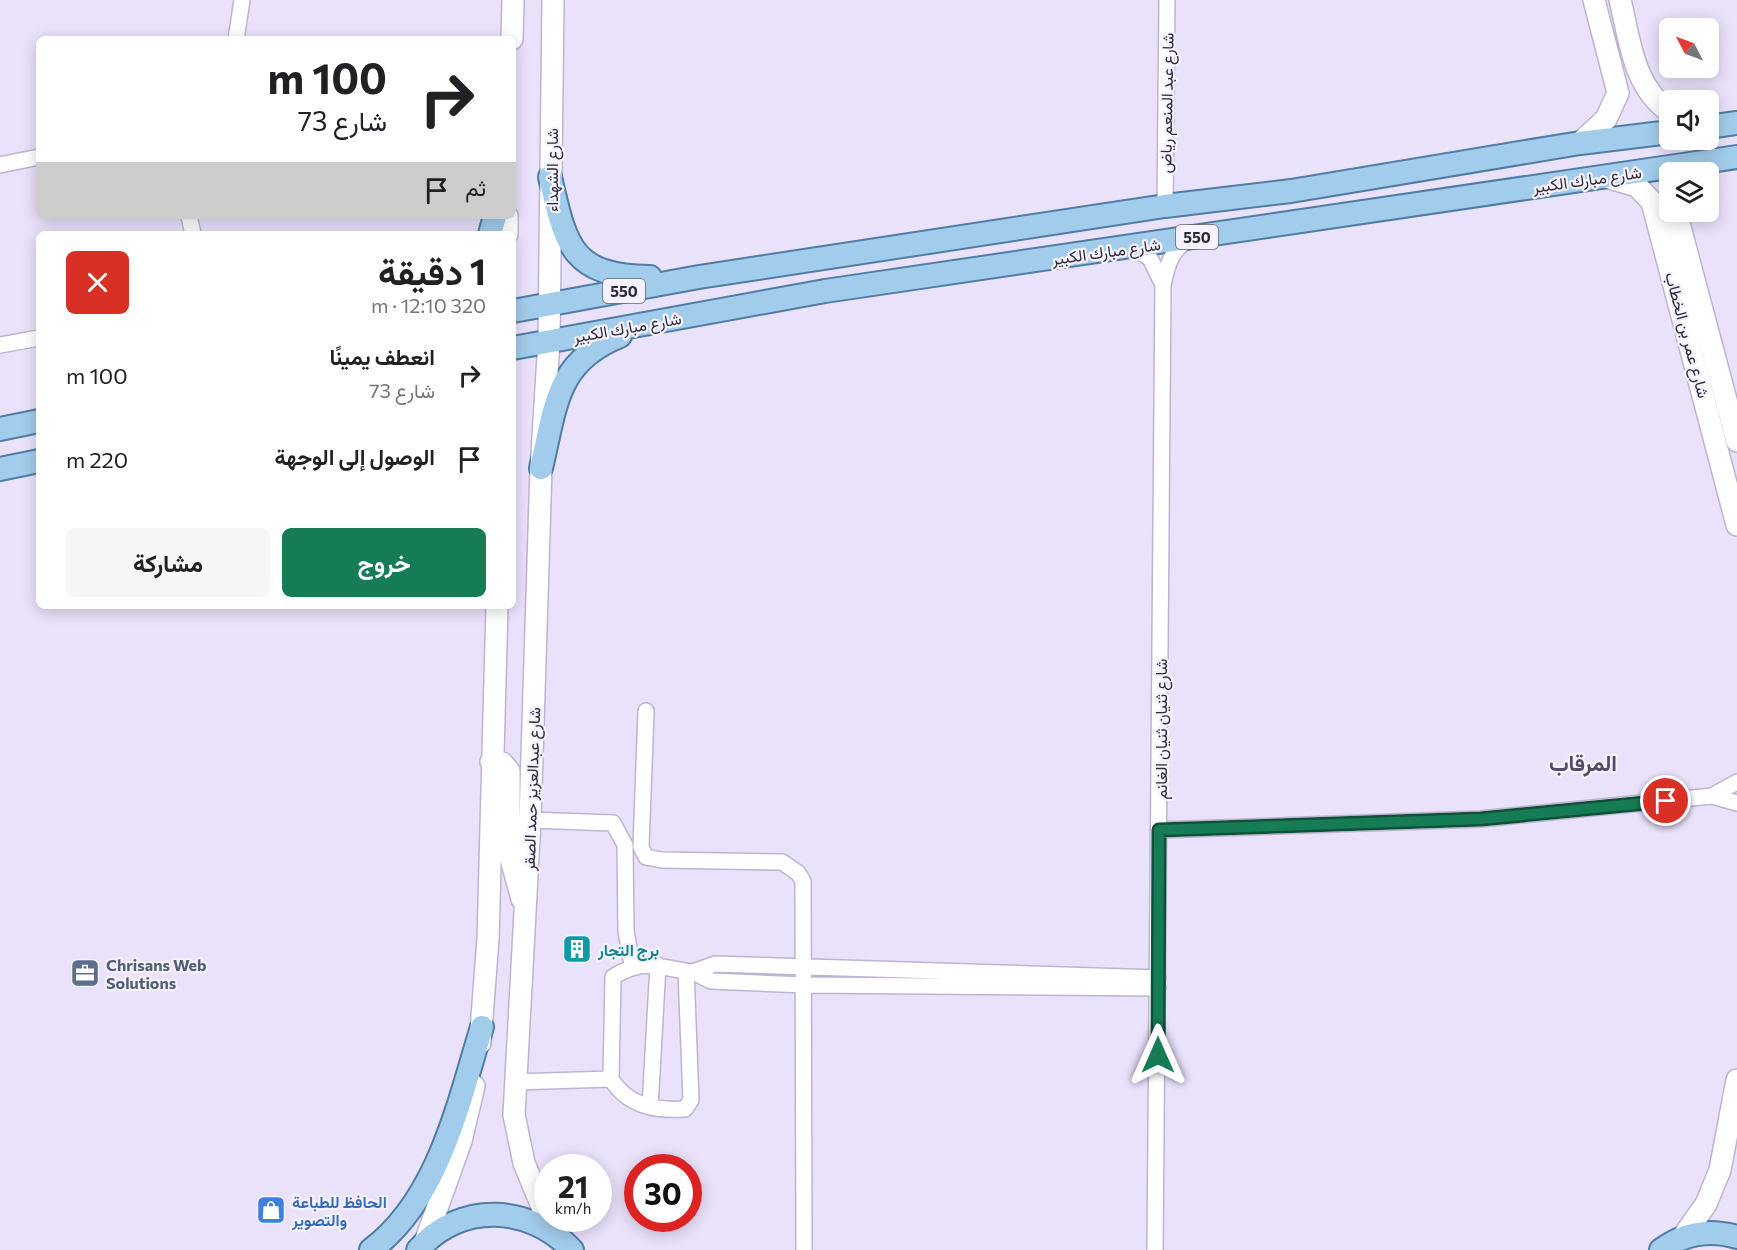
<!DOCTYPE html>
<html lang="ar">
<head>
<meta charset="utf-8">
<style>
	:root { --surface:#fff; --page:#f6f6f6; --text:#202124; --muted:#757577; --accent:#167c56 }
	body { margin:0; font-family:Commissioner,Vazirmatn,sans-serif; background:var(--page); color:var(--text); direction:rtl; height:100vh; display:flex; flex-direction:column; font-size:22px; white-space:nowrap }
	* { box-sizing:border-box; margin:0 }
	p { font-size:20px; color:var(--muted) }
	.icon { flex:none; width:33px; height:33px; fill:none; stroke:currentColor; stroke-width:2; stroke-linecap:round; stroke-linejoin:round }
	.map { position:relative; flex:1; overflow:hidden; direction:ltr }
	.details { position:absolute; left:36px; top:231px; width:480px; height:378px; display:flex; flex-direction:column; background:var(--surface); border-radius:9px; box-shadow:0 3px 15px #0003; direction:rtl }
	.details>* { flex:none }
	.banner { position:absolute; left:36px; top:36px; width:480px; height:183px; border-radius:9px; box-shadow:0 3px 15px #0003; direction:rtl; background:#fff; color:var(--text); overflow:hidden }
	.needle { width:39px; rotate:311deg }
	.fabs { position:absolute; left:1659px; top:18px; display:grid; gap:12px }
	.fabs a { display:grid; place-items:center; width:60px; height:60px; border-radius:9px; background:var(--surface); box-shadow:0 3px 15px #0003; font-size:30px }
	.speed { position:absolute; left:534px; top:1154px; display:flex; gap:12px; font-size:30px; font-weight:700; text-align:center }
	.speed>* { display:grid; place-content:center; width:78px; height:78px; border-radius:50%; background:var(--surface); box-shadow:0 3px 15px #0003; line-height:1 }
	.speed small { font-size:15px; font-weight:400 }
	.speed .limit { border:9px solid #d22; background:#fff; color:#111 }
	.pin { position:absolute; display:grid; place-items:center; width:51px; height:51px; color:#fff; margin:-26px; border:3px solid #fff; border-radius:50%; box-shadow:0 2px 6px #0007 }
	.me { position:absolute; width:66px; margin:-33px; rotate:0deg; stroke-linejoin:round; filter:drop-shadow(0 0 4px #0008) }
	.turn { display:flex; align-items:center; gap:21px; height:126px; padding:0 30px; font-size:27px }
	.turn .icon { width:78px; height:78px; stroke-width:2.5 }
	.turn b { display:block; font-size:42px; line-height:51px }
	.then { display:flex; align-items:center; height:57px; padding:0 30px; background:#0003; gap:12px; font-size:22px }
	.round { display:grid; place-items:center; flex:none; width:63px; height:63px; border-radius:9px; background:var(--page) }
	.overview { display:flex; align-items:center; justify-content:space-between; height:102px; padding:0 30px }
	h1 { font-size:36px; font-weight:700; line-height:45px }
	.button { display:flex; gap:12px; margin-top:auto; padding:12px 30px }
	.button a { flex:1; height:69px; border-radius:9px; background:var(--accent); color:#fff; font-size:24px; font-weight:700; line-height:69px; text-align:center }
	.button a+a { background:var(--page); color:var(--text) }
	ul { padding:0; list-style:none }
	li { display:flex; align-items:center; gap:18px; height:84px; padding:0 30px }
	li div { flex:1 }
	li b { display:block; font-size:22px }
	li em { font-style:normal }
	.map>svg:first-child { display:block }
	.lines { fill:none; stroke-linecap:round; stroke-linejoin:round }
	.street-casing { stroke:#bfb3d2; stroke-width:18 }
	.secondary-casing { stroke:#bfb3d2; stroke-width:24 }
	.primary-casing { stroke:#517da4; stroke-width:26 }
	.street { stroke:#fff; stroke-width:15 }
	.secondary { stroke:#fff; stroke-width:21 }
	.primary { stroke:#a2ccec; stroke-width:22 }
	.route-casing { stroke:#0e5138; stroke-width:15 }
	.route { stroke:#167c56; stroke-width:10 }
	.labels { text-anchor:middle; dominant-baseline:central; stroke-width:4.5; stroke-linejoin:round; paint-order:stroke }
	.shield { fill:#f5f1fe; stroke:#696571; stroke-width:1.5 }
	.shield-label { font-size:15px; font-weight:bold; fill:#2d2935 }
	.street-label { font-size:16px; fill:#2d2935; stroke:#f5f1fe }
	.culture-label { font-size:16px; font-weight:bold; fill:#0d838f; stroke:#f5f1fe; text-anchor:start }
	.service-label { font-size:16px; font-weight:bold; fill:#4e5e75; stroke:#f5f1fe; text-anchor:start }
	.shop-label { font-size:16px; font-weight:bold; fill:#366cbe; stroke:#f5f1fe; text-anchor:start }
	.district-label { font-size:22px; font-weight:bold; fill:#554a65; stroke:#f5f1fe }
</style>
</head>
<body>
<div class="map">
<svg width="1737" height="1250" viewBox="0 0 1737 1250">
	<rect width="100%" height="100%" fill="#eae1fb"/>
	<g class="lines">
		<g class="street-casing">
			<path id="street" d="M236 39 242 0
				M0 165 39 157
				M1165 206 1167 0
				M189 216 193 234
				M1130 247 1150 258 1163 285
				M0 345 39 338
				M646 711 641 847 646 857 662 860 782 862 798 873 803 881 804 1250
				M1712 796 1737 782
				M530 820 613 823 625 845 626 931 632 965
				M1159 830 1481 819 1712 796 1737 803
				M686 971 691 1100 685 1109C655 1111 628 1106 611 1079L613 977C645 957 658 968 693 972
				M1158 978 715 964 693 972 711 981 805 985 1158 988
				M514 1082 611 1079
				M650 1107 658 965
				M1155 1250 1163 285C1167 266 1171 249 1189 240"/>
		</g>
		<g class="secondary-casing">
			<path id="secondary" d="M1620 0C1630 40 1633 87 1670 112
				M512 39 513 0
				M1580 143 1606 119 1618 93 1594 0
				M1606 177 1637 186 1652 202 1737 525
				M1676 212 1737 441
				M507 234V216
				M491 762 502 763 509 771V852L522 899
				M480 1043 488 939 497 606
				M552 1231 524 1163 514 1115 530 820 541 468 549 341 553 0
				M1682 1238 1706 1204 1720 1170 1737 1080
				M425 1242 461 1141 474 1086"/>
		</g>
		<g class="primary-casing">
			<path id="primary" d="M1708 127 1737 123
				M550 177C566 246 571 276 650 277
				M490 234 495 216
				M513 311 699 277 1165 206 1291 191 1580 143 1670 132
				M513 348 825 291 1737 157
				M0 429 39 421
				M541 468C556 407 555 362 620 336
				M0 469 39 461
				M371 1250C439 1199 458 1104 482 1027
				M418 1250C460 1201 530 1205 572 1250
				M1661 1250C1684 1233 1710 1229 1737 1237"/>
		</g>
		<use href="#street" class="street"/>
		<use href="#secondary" class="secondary"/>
		<use href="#primary" class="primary"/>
	</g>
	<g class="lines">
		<g class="route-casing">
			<path id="route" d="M1158 1055 1159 830 1481 819 1666 801"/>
		</g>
		<use href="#route" class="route"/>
	</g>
	<defs>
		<g id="building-square" transform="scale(1.5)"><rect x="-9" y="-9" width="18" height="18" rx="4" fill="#0f9aa8" stroke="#f5f1fe"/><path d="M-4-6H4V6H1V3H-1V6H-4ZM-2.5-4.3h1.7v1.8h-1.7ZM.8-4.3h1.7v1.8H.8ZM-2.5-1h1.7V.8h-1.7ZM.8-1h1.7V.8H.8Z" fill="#fff"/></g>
		<g id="office-square" transform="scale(1.5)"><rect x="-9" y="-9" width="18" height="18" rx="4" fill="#5c6f8a" stroke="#f5f1fe"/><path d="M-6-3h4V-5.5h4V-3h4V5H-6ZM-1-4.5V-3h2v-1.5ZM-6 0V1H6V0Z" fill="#fff"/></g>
		<g id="shop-square" transform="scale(1.5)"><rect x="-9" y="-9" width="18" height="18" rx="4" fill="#3f7fe0" stroke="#f5f1fe"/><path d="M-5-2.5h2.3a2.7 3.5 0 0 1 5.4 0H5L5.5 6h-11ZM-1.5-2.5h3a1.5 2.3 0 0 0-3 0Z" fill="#fff"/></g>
	</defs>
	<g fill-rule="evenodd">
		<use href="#building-square" x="577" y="949"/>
		<use href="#office-square" x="85" y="973"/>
		<use href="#shop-square" x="271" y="1210"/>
	</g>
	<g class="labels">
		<g class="shield">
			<rect x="1176" y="225" width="42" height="24" rx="4.5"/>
			<rect x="603" y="279" width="42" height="24" rx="4.5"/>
		</g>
		<g class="shield-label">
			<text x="1197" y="237">550</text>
			<text x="624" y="291">550</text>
		</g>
		<g class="street-label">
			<text transform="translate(1166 103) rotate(-89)">شارع عبد المنعم رياض</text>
			<text transform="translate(551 170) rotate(-90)">شارع الشهداء</text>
			<text transform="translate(1587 179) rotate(-8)">شارع مبارك الكبير</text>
			<text transform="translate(1106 251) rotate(-8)">شارع مبارك الكبير</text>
			<text transform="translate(627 327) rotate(-10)">شارع مبارك الكبير</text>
			<text transform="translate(1688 335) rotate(75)">شارع عمر بن الخطاب</text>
			<text transform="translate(1160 729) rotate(-90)">شارع ثنيان ثنيان الغانم</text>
			<text transform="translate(531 789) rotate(-88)">شارع عبدالعزيز حمد الصقر</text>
		</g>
		<g class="culture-label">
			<text x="598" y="949">برج التجار</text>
		</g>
		<g class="service-label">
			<text x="106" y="964">Chrisans Web<tspan x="106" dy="18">Solutions</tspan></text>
		</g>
		<g class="shop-label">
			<text x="292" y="1201">الحافظ للطباعة<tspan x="292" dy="18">والتصوير</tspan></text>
		</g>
		<g class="district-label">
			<text x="1583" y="762">المرقاب</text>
		</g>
	</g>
</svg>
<div class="fabs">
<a><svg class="needle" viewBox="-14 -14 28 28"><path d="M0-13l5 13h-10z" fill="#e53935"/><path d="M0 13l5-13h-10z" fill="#757577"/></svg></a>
<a><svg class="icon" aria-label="sound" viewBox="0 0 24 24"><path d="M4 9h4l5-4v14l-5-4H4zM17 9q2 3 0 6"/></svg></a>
<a><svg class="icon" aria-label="layers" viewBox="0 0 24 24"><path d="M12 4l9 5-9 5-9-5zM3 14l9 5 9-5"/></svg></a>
</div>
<div class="speed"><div>21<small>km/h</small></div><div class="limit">30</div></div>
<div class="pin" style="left:1666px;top:801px;background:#d93025"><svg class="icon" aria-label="arrive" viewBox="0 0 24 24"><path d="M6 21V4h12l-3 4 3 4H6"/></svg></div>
<svg class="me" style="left:1158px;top:1055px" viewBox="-20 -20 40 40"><path d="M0-17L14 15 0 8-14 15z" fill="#167c56" stroke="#fff" stroke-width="4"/></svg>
<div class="banner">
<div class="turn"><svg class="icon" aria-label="right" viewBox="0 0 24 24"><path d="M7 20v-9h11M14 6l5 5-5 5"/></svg><div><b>100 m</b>شارع 73</div></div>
<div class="then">ثم<svg class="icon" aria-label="arrive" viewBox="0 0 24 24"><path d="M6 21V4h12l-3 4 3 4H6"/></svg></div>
</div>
<section class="details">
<div class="overview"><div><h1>1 دقيقة</h1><p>320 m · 12:10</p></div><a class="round" style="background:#d93025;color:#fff"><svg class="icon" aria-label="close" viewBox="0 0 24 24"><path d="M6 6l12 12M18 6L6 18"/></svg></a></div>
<ul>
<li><svg class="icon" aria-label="right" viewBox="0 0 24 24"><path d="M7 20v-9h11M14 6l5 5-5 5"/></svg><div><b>انعطف يمينًا</b><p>شارع 73</p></div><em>100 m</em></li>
<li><svg class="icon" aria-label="arrive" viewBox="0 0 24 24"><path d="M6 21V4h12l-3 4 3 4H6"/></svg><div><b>الوصول إلى الوجهة</b></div><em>220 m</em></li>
</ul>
<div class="button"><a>خروج</a><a>مشاركة</a></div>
</section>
</div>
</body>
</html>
